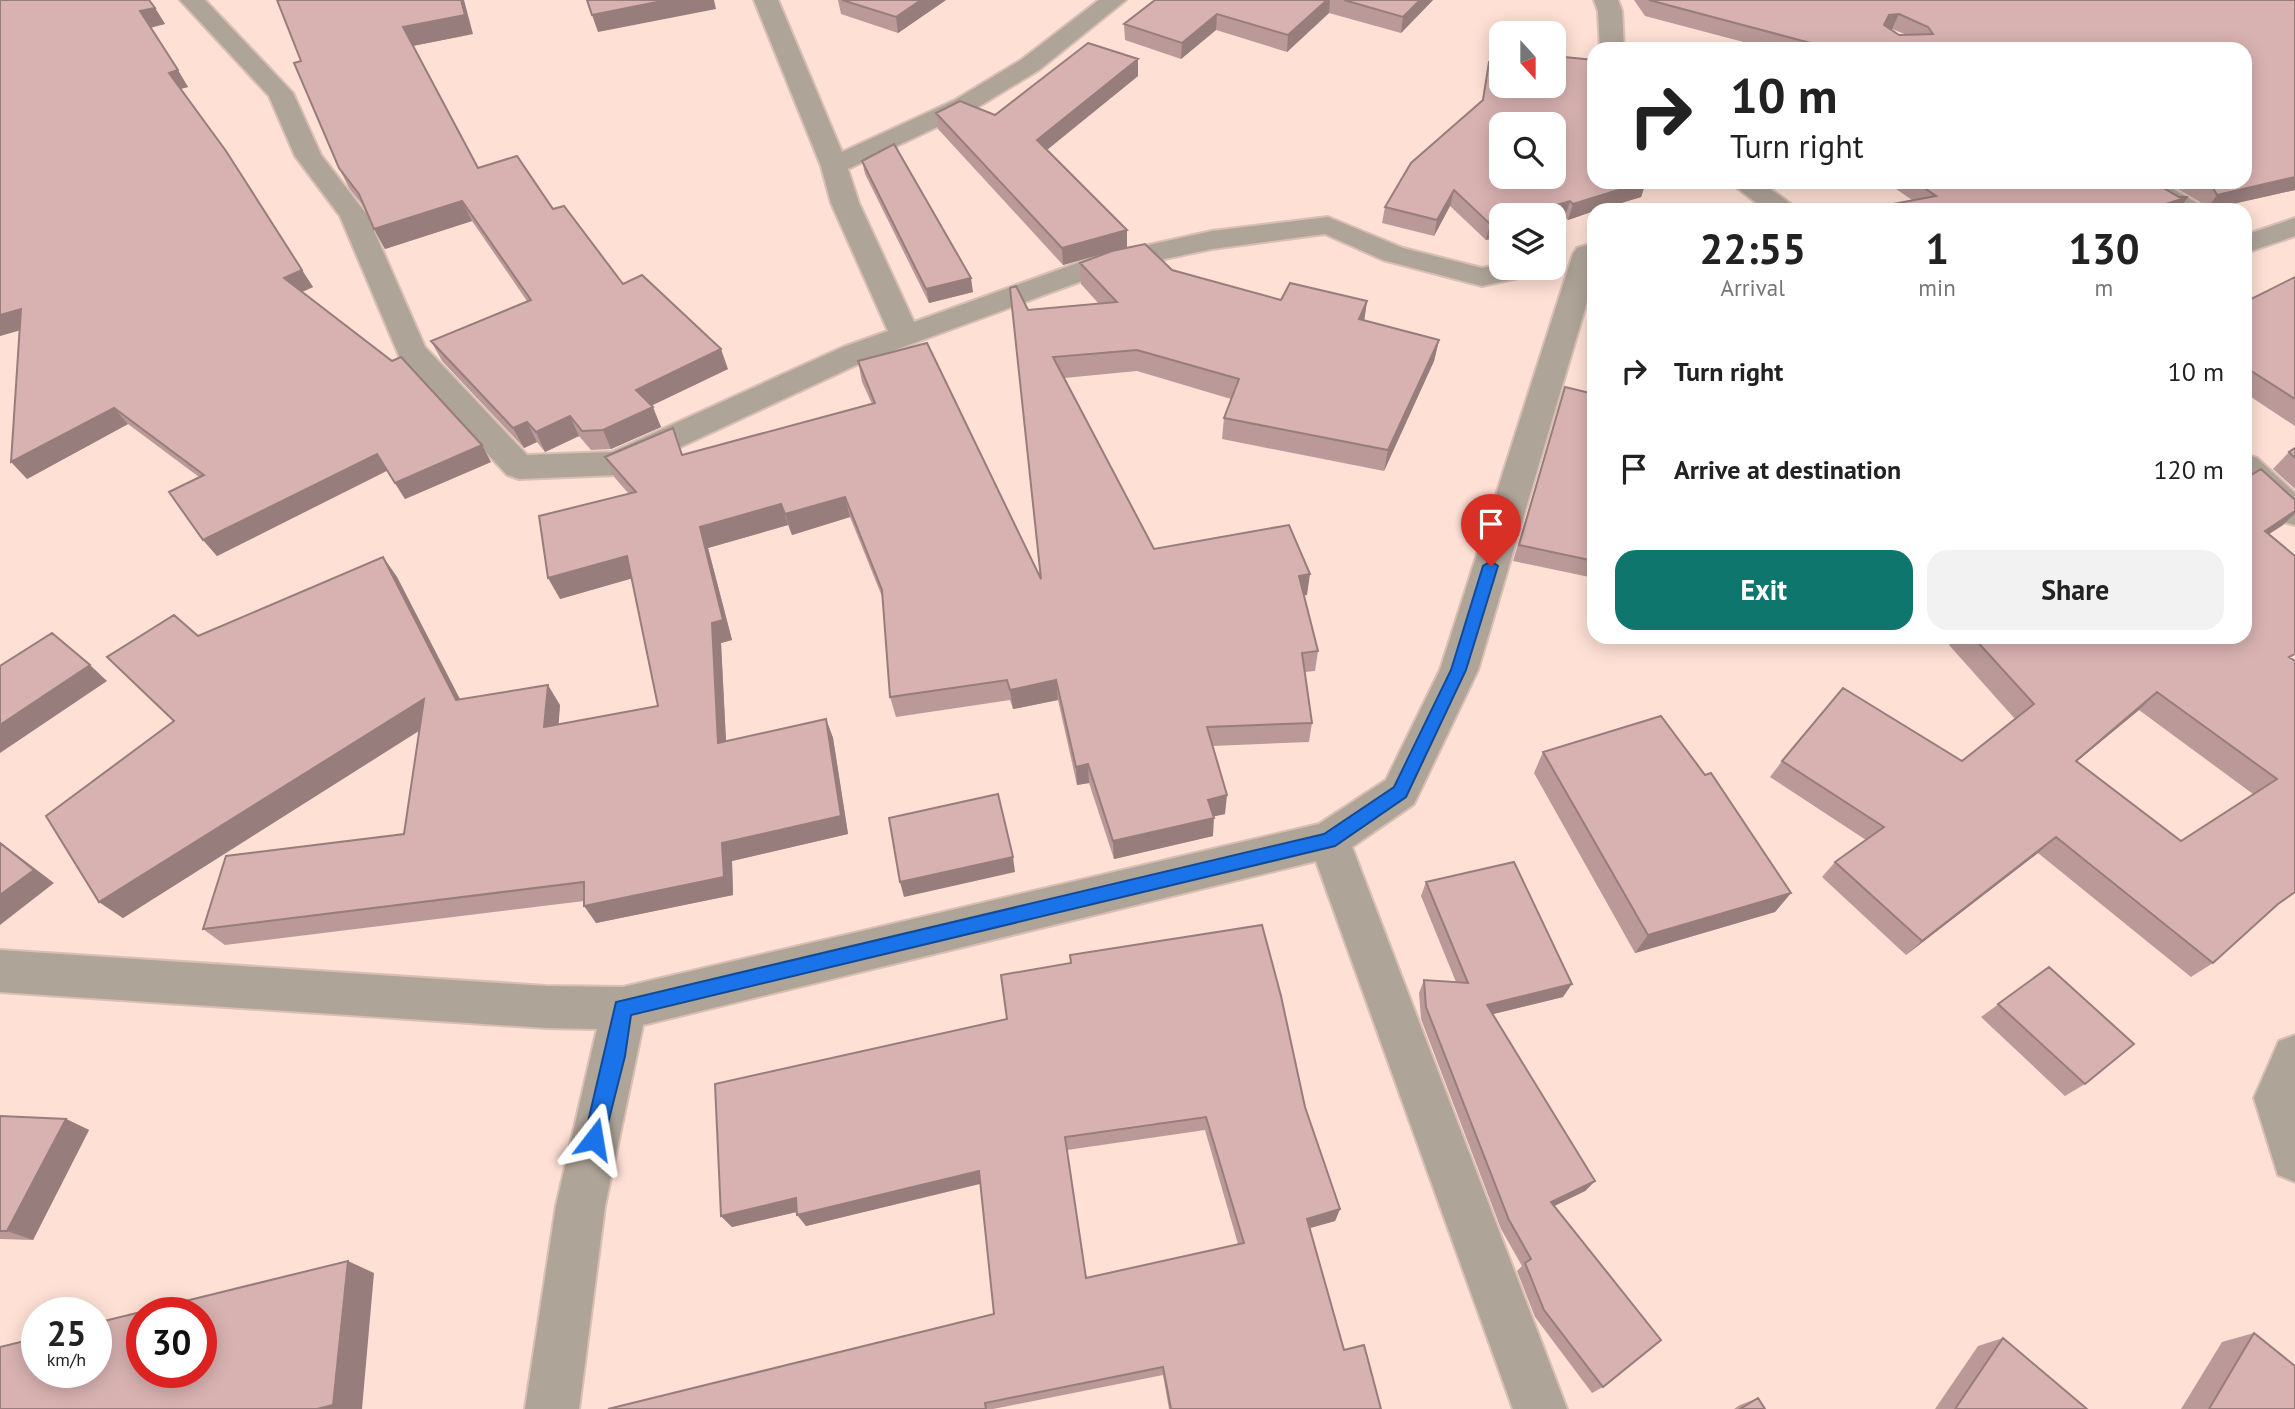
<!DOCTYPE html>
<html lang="en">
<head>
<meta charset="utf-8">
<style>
	:root { --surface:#fff; --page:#f2f2f2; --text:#222; --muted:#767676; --accent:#0f766e }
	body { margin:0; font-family:"PT Sans",sans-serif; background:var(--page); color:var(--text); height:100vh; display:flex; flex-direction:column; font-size:26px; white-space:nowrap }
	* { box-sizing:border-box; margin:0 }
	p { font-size:23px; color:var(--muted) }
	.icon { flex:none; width:38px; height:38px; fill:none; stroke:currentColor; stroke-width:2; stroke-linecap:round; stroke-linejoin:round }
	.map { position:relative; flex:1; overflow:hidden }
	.sheet { position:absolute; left:1587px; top:203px; width:665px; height:441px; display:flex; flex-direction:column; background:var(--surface); border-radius:21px; box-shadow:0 4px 18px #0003 }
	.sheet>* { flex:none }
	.guide { position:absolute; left:1587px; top:42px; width:665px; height:147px; border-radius:21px; box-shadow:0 4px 18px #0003; background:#fff; color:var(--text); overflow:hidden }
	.needle { width:46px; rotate:159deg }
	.fabs { position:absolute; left:1489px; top:21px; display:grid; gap:14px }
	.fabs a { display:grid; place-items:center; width:77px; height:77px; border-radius:14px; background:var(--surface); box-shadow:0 4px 18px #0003; font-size:35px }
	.speed { position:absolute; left:21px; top:1297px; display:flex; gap:14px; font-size:35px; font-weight:700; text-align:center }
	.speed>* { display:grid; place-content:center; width:91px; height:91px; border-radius:50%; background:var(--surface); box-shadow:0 4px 18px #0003; line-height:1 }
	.speed small { font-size:18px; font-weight:400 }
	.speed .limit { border:10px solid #d22; background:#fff; color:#111 }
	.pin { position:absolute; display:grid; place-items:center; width:60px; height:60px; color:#fff; margin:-72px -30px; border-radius:50% 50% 50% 0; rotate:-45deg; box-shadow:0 0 7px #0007 }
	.pin .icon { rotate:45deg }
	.me { position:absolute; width:77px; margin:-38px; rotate:14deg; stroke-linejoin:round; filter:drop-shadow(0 0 5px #0008) }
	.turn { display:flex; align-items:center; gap:24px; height:147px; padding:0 28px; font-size:32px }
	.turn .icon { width:91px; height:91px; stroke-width:2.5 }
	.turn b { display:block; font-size:49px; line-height:60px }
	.eta { display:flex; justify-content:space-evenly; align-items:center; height:119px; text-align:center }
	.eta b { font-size:42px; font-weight:700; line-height:49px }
	.action { display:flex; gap:14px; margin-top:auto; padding:14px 28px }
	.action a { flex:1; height:80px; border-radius:21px; background:var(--accent); color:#fff; font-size:28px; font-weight:700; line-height:80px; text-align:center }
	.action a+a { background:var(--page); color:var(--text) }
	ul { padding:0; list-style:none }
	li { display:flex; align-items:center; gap:21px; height:98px; padding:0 28px }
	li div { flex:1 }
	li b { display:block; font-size:26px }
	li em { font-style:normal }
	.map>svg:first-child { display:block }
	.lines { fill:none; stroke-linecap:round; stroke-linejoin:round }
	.minor-casing { stroke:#d9beb3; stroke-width:4 }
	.minor { fill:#afa498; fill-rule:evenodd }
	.wall { fill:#ba9998; fill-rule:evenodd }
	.shaded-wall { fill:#977d7c }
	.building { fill:#d8b2b1; stroke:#977d7c; stroke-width:2; fill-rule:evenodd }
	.route { fill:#1a73e8; stroke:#114b97; stroke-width:2 }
</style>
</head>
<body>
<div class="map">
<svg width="2295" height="1409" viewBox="0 0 2295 1409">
	<rect width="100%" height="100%" fill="#fee0d4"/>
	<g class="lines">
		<g class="minor-casing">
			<path id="minor" d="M180 0H205L293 93 321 155 367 215 425 347 527 455 612 452 843 347 888 331 831 203 821 166 754 0H778L842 152 955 100 1021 60 1099 0H1126L1039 70 973 110 848 169 859 203 914 322 1094 257 1212 231 1328 217 1403 248 1482 268 1502 264V268H1540L1536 274 1482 286 1383 260 1325 234 1212 249 1112 270 865 361 629 471 617 475 519 479 507 475 400 358 340 216 295 156 269 96Z
				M1594 0H1618L1622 11 1624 49H1600L1598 11Z
				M1729 182H1761L1799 210H1766Z
				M2127 182H2161L2199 204 2203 210H2169L2131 188Z
				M2295 218V236L2245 253V235Z
				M1587 245 1594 247V278L1478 670 1414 804 1352 847 1567 1409H1513L1316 861 643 1025 605 1206 579 1409H525L556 1206 597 1029 546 1028 0 992V950L546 986 623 987 1319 824 1386 780 1440 670 1573 254 1577 248Z
				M2245 454 2257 458 2295 493V525L2283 522 2245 486Z
				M2295 1035V1182L2278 1175 2254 1098 2279 1041Z"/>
		</g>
		<use href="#minor" class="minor"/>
	</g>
	<path class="wall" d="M0 0 155 8 165 24 150 27 188 87 181 89 313 287 302 292 491 462 405 499 387 471 217 556 203 540 199 477 128 424 27 479 19 330 0 336Z
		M838 0H946L898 33 841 14Z
		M1155 0H1433L1401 33 1329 13 1287 52 1216 30 1181 59 1125 40 1124 24Z
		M1634 0H2295V190L2205 210 2200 202 2166 182H2245V49H1770L1645 16ZM1890 29H1892L1907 35H1899Z
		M473 34 413 46 478 168 553 209 623 284 728 369 651 406 661 427 611 449 591 450 579 436 545 452 537 442 524 448 442 361 431 341 527 301 472 221 385 249 374 229 364 207 349 188 339 168 301 61Z
		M1138 59V76L1047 150 1127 247 1114 251 1172 270 1281 300 1367 301 1364 320 1439 340 1434 361 1384 471 1222 439 1224 418 1231 399 1137 371 1064 378 1154 549 1307 595H1304L1318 651 1315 671 1305 672 1312 723 1309 742 1212 746 1225 814 1213 816V836L1114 859 1089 783 1077 785 1058 700 1013 709 1010 700 896 717 890 697 883 599 850 517 792 535 788 525 708 548 732 640 721 643 726 741 826 719 833 738 848 834 732 861 733 895 596 923 584 901 225 945 203 929 404 834 419 731 123 918 99 902 174 721 198 636 383 557 397 577 460 699 560 705 558 724 658 706 632 578 560 599 629 494 615 478 605 457 683 455 872 404 862 382 858 361 1041 579 1028 310 1099 304 1081 284 1080 263 1110 252 1063 265 938 129 936 113 995 115Z
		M1489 62 1594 182H1646L1641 197 1594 210V211L1568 220 1565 217 1486 240 1450 206 1434 236 1382 223 1385 207 1482 101Z
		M862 161 973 292 929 303 865 174Z
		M1886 182H2153L1912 200Z
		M2295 277V426L2245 393V302Z
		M1565 387 1594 394V578L1513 561Z
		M2295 448V489L2273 469 2289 452Z
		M2245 479 2283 525 2269 534 2295 556 2278 904 2213 963 2191 977 2038 853 1906 955 1822 877 1835 862 1866 840 1770 777 1782 761H1962L2015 719 1949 645 1956 637H2245ZM2139 710 2253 794 2181 841 2077 761Z
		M1543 752 1791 893 1775 912 1635 953 1534 773Z
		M1426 882 1563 997 1493 1014 1595 1181 1585 1191 1554 1206 1603 1387 1592 1393 1535 1317 1517 1271 1522 1266 1501 1229 1421 1019 1419 993 1424 980 1456 982 1421 896Z
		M2049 967 2085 1084 2065 1096 1981 1017Z
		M715 1084 1305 1107 1340 1209 1335 1221 1310 1228 1344 1350 1381 1409H1169L1163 1375 993 1409H608L994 1314 980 1184 806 1226 797 1212 732 1227 721 1216ZM1205 1130 1238 1244 1086 1278 1067 1150Z
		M0 1116 66 1119 89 1130 33 1240 0 1239Z
		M2254 1333 2295 1409H2181L2222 1342Z
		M2003 1338 2087 1409H1935L1978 1346Z
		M1758 1398 1765 1409H1734L1740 1405Z"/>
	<path class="shaded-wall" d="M461 0H464L473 34 412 46 403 27Z
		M667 0H714L716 9 598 32 592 15Z
		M921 0H946L898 33 896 17Z
		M1327 0H1330L1329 13 1287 52 1288 35Z
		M1420 0H1433L1401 33 1403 17Z
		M155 8 165 24 150 28 140 11Z
		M1217 14 1216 30 1181 59 1182 43Z
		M1899 14 1892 29 1882 30 1884 25 1889 15Z
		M1138 59V76L1038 157 1037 140Z
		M178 70 188 87 179 89 169 73Z
		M2295 177V190L2206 210 2217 195Z
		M1644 182H1646L1641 197 1599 210H1594V211L1568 220 1573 204Z
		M1454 190 1450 206 1434 236 1437 220Z
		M2188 197 2179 210H2147Z
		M462 201 472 221 385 249 374 229Z
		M1570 201 1565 217 1554 220V215H1521Z
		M1502 221V236L1486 240 1490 224Z
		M1127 230V247L1063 265 1062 248Z
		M302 270 313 287 295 295 284 278Z
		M971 278 973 292 929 303 926 289Z
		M1367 301 1364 322 1359 319Z
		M21 309 35 326 0 336V315Z
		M1439 340 1434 361 1384 471 1388 450Z
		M721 349 728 369 644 409 636 390Z
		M653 407 661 427 611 449 603 430Z
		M114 408 128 424 27 479 11 462Z
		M570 416 579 436 545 452 536 432Z
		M527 422 537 442 524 448 513 428Z
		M482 445 491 462 405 499 395 483Z
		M377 454 388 470 217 556 203 540Z
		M845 497 850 517 792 535 785 514Z
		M781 504 788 525 708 548 732 640 721 643 727 762 718 743 700 527Z
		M2295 511V513L2283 525 2246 549 2265 531Z
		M627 556 637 577 560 599 548 578Z
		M383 557 397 577 470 719 456 700Z
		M1310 574 1307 595 1296 597 1299 576Z
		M90 665 107 681 0 753V725Z
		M1056 680 1058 700 1013 709 1010 690Z
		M548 685 560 705 557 746 544 727Z
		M2157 692 2139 710 2058 777 2076 761Z
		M424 699 439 718 123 918 99 902Z
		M826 719 833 738 848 834 732 861 733 895 596 923 584 906 722 843Z
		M1088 764 1089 783 1077 785 1076 767Z
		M1227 795 1225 814 1207 818 1208 800Z
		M1214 818 1213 836 1114 859 1113 841Z
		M2056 837 2038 853 1906 955 1922 941Z
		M0 842 54 883 0 925Z
		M1013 857 1015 872 904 897 900 882Z
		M1791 893 1775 912 1635 953 1648 935Z
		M1572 984 1563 997 1481 1017 1487 1005Z
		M66 1119 89 1130 33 1240 7 1231Z
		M979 1171 983 1183 806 1226 797 1215Z
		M1595 1181 1585 1191 1542 1212 1551 1202Z
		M796 1198 805 1210 732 1227 721 1216Z
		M1340 1209 1335 1221 1303 1230 1307 1219Z
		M348 1261 374 1273 362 1409H317Z"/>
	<path class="building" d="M0 0H149L155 8 140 11 178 70 169 73 226 151 302 270 284 278 392 361 401 357 482 445 395 483 377 454 203 540 169 492 204 475 114 408 11 462 21 309 0 315Z
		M277 0H461L465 15 403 27 478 168 517 156 553 209 564 206 623 284 642 275 721 349 636 390 653 407 603 430 582 431 570 416 536 432 527 422 513 428 431 341 531 300 462 201 374 229 359 194 339 168 294 63 301 61Z
		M587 0H667L592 15Z
		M842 0H921L896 17Z
		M1155 0H1327L1288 35 1217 14 1182 43 1124 24Z
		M1344 0H1420L1403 17Z
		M1649 0H2295V177L2217 195 2212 186 2204 182H2245V49H1817L1818 45ZM1899 14 1928 27 1933 34 1899 35 1884 25 1889 15Z
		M1088 43 1138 59 1037 140 1127 230 1062 248 936 113 960 101 995 115Z
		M1554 56 1594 60V182H1644L1573 204 1570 201 1521 215H1502V221L1490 224 1454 190 1437 220 1385 207 1411 163 1483 100 1489 62 1502 63V86H1554ZM1502 124H1554V177H1502Z
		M894 144 971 278 926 289 862 161Z
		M1916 182H2153L2179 197H2188L2147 210H1861L1936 196Z
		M1145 244 1172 270 1281 300 1290 283 1367 301 1359 319 1439 340 1388 450 1224 418 1239 379 1137 350 1053 357 1154 549 1289 525 1310 574 1299 576 1318 651 1302 653 1312 723 1207 727 1227 795 1208 800 1214 818 1113 841 1088 764 1076 767 1056 680 1010 690 1007 680 890 697 882 590 845 497 785 514 781 504 700 527 723 620 712 623 718 743 826 719 841 816 722 843 724 877 584 906V882L203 929 226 856 404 834 424 699 99 902 46 816 174 721 107 657 174 615 198 636 383 557 456 700 548 685 544 727 658 706 627 556 548 578 539 516 636 492 605 457 673 428 682 455 875 403 858 361 927 343 1041 579 1010 288 1016 286 1028 310 1117 302 1080 263 1112 251Z
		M2295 277V399L2245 367V302Z
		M1565 387 1594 394V561L1519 545Z
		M2295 448V458L2289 452Z
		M2261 469 2295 500V511L2265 531 2295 556V654L2289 657 2295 661V892L2278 904 2213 963 2056 837 1922 941 1835 862 1884 827 1782 761 1843 688 1962 761 2034 704 1973 637H2245V479ZM2157 692 2277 779 2181 841 2076 761Z
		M52 633 90 665 0 725V666Z
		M1661 716 1705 775 1711 773 1791 893 1648 935 1543 752Z
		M998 794 1013 857 900 882 889 818Z
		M0 843 34 870 0 895Z
		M1514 862 1572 984 1487 1005 1595 1181 1551 1202 1661 1340 1603 1387 1544 1310 1525 1263 1531 1259 1509 1220 1426 1007 1424 980 1468 983 1426 882Z
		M1262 925 1281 996 1305 1107 1340 1209 1307 1219 1344 1350 1364 1345 1381 1409H1171L1163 1367 985 1403 986 1409H608L994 1314 979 1171 797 1215 796 1198 721 1216 715 1084 1007 1019 1001 975 1071 963 1070 955ZM1206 1117 1244 1243 1086 1278 1065 1137Z
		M2049 967 2134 1044 2085 1084 1998 1004Z
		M0 1116 66 1119 7 1231H0Z
		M348 1261 333 1405 317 1409H0V1347L37 1338V1372H96V1323ZM142 1312H201V1372H142Z
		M2254 1333 2295 1366V1409H2209Z
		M2003 1338 2087 1409H1955Z
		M1758 1398 1765 1409H1740Z"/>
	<path class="route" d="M1491 561 1498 566 1466 670 1406 797 1335 846 631 1015 625 1056 604 1139 601 1146 594 1149 587 1146 584 1139 616 1002 1324 834 1394 787 1451 670 1483 566Z"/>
</svg>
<div class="fabs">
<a><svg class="needle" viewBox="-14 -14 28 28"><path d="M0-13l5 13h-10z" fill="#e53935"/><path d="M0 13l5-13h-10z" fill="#767676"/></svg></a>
<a><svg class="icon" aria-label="search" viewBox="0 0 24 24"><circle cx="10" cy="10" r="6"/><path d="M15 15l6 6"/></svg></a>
<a><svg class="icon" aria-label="layers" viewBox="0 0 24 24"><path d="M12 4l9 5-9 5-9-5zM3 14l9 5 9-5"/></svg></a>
</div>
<div class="speed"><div>25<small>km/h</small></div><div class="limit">30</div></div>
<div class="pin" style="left:1491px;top:566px;background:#d93025"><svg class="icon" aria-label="arrive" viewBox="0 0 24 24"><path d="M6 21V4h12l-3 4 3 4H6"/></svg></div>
<svg class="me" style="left:594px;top:1139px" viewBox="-20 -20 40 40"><path d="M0-17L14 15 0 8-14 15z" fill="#1a73e8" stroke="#fff" stroke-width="4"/></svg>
<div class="guide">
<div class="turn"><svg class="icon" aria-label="right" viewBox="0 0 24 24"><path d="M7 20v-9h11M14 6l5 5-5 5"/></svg><div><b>10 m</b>Turn right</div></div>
</div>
<section class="sheet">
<div class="eta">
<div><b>22:55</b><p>Arrival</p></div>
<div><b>1</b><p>min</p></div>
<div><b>130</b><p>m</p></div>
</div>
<ul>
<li><svg class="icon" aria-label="right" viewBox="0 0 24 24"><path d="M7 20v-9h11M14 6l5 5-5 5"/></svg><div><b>Turn right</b></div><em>10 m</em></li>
<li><svg class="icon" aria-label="arrive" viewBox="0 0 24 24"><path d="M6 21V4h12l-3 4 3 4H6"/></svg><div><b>Arrive at destination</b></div><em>120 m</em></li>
</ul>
<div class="action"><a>Exit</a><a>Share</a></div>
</section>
</div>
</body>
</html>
